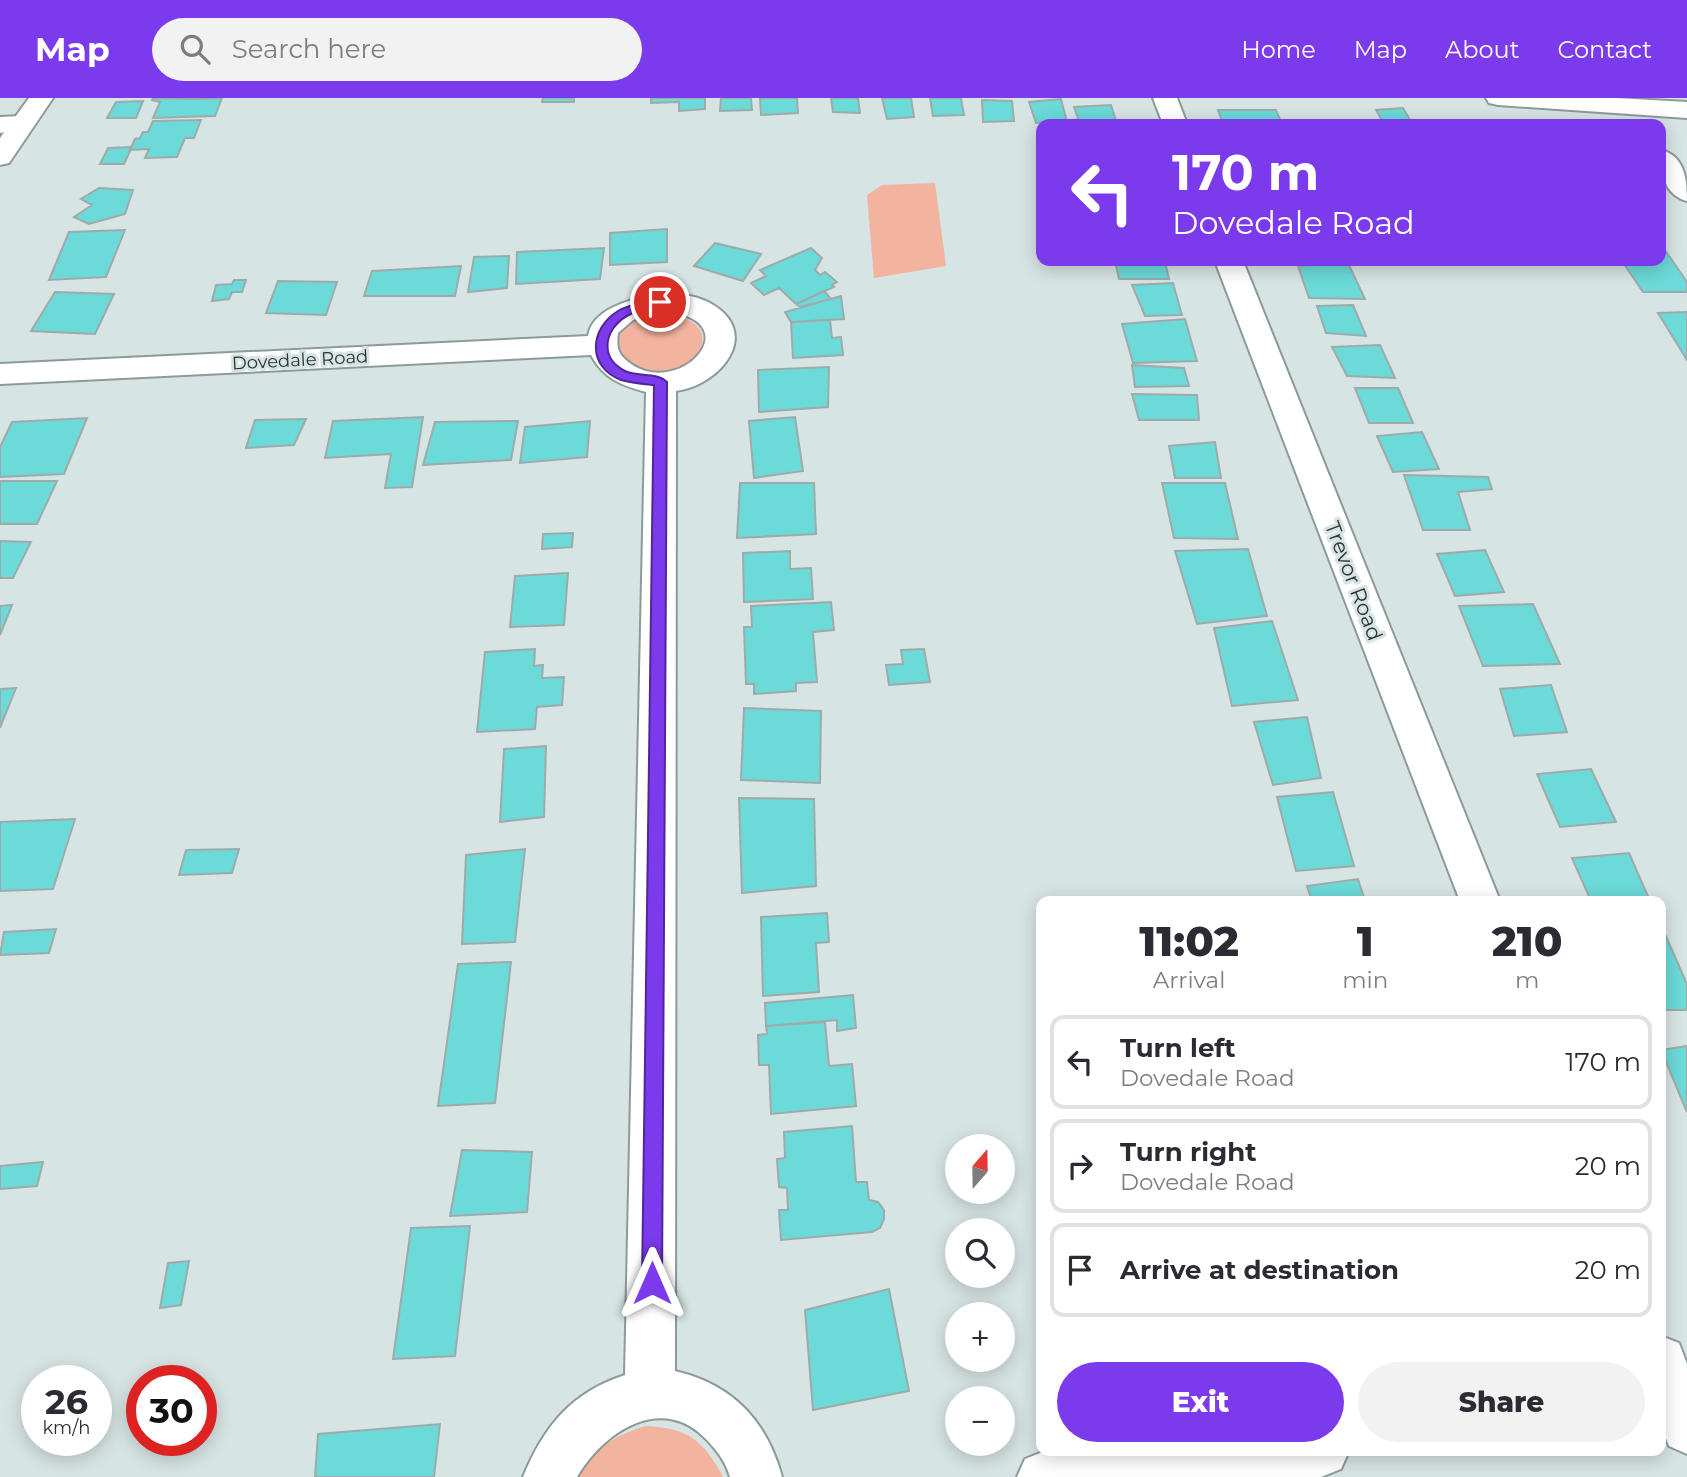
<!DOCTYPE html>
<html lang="en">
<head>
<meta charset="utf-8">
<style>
	:root { --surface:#fff; --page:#f2f2f3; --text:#2b2b33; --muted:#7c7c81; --line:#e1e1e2; --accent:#7c3aed }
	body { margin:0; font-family:Montserrat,sans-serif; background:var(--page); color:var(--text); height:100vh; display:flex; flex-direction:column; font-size:26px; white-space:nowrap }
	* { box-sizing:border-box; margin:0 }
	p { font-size:23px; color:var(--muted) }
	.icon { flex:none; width:38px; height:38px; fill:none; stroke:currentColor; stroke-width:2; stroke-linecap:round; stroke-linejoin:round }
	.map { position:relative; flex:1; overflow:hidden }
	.drawer { position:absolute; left:1036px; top:798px; width:630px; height:560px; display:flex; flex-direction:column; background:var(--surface); border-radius:14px; box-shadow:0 4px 18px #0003 }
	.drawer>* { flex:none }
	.banner { position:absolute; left:1036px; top:21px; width:630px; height:147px; border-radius:14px; box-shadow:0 4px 18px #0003; background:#7c3aed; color:#fff; overflow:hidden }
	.needle { width:46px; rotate:20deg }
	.controls { position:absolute; left:945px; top:1036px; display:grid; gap:14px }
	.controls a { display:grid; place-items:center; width:70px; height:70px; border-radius:50%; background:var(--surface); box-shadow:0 4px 18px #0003; font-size:35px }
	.speed { position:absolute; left:21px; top:1267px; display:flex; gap:14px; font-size:35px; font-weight:700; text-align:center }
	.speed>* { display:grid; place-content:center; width:91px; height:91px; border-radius:50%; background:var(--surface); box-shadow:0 4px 18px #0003; line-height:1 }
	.speed small { font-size:18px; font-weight:400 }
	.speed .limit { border:10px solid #d22; background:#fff; color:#111 }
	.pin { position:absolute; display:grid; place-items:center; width:60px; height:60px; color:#fff; margin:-30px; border:4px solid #fff; border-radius:50%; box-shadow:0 2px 7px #0007 }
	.me { position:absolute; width:77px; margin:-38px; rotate:0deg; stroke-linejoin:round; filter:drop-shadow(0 0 5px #0008) }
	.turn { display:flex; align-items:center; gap:24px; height:147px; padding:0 21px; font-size:32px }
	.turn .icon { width:91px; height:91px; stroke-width:2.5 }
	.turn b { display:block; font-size:49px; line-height:60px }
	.eta { display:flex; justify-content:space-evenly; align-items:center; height:119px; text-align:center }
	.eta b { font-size:42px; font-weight:800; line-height:49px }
	.cta { display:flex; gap:14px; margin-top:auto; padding:14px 21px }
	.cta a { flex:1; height:80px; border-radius:42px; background:var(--accent); color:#fff; font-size:28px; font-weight:800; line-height:80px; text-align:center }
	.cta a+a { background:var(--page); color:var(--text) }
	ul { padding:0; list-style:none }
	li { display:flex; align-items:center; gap:21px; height:94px; margin:0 14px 10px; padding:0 7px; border:4px solid var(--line); border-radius:14px }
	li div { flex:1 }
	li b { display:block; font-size:26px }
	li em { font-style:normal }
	header { display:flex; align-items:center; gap:42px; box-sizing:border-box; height:98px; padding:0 35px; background:var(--accent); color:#fff }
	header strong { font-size:33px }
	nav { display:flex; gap:38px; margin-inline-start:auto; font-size:24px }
	.search { width:490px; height:63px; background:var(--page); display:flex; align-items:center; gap:18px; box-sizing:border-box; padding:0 24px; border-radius:38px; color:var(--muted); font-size:26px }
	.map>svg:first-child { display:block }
	.green { fill:#f2b39f }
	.building { fill:#6bdad8; stroke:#9eabaa; stroke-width:2 }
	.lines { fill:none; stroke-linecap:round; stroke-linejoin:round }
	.minor-casing { stroke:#8d9a9a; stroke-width:4 }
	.major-casing { stroke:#8d9a9a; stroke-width:4 }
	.minor { fill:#fff; fill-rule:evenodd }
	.major { fill:#fff; fill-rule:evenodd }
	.route { fill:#7c3aed; stroke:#51269a; stroke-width:2 }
	.labels { text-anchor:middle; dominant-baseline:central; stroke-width:6; stroke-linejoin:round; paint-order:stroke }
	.far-street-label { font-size:18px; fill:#2c3231; stroke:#d7e4e4 }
	.street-label { font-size:21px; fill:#2c3231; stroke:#d7e4e4 }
</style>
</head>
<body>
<header>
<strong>Map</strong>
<div class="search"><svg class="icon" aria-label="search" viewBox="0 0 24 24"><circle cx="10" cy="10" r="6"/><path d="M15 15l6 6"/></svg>Search here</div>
<nav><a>Home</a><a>Map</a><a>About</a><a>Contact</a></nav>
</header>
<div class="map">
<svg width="1687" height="1379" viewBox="0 0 1687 1379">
	<rect width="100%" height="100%" fill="#d7e4e4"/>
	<path class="green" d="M935 85 946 168 874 180 867 97 882 87Z
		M659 216C739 218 696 293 633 268 625 265 623 262 619 254 606 231 642 219 659 216Z
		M646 1328C687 1330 704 1342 723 1379H579C591 1351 618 1336 646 1328Z"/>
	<path class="building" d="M153 0 195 1 222 0 215 18 153 20 160 4 152 2Z
		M543 0H574V4H542Z
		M651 0H705V11L679 13V4L651 5Z
		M721 0H751L752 12 720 13Z
		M760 0H797L798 15 761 17Z
		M831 0H858L860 15 833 14Z
		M882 0H911L914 19 887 21Z
		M930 0H961L964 17 933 18Z
		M1061 1 1067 24 1036 25 1029 4Z
		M982 2 1012 3 1014 23 983 24Z
		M143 3 136 20H107L116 4Z
		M1111 7 1117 26H1080L1074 9Z
		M1403 10 1412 25 1384 26 1376 12Z
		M1218 12H1276L1282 26H1223Z
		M201 22 194 40H185L177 59 145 60 149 51 130 52 135 41 140 40 143 34H148L153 23Z
		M132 49 124 66H100L108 50Z
		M99 90 133 92 125 116 89 126 74 119 92 107 81 101Z
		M667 131V164L610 167V135Z
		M125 132 106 179 49 182 69 134Z
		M715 145 761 156 743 183 694 168Z
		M604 150 600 181 516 186 517 154Z
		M811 150 822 160 815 172 820 177 825 174 837 184 832 187 834 189 796 206 779 190 764 197 751 185 766 178 760 172Z
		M1661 152H1665L1687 184V194H1643L1622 163H1661Z
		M509 158 507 190 468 194 474 159Z
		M1115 163H1165L1169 181H1119Z
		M1348 165 1365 201 1309 200 1298 168Z
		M461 168 455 198H364L372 173Z
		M234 182H246L242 194H232L229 201 212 203 216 187 232 186Z
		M278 183 337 184 326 217 266 215Z
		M1173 185 1182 217 1145 218 1132 187Z
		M824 193 831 201 800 209 796 206Z
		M55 194 114 196 95 236 31 233Z
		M841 198 844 221 791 224 785 214Z
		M1353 207 1366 238 1326 235 1317 208Z
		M1687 214V262L1658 215Z
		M1185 221 1197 263 1133 265 1122 226Z
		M830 222 832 240 841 239 843 257 793 260 791 224Z
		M1380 247 1395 280 1347 278 1332 249Z
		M1132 267 1184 270 1189 288 1135 289Z
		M829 269 828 309 759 314 758 272Z
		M1355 290H1398L1413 325H1369Z
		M1132 296 1197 297 1199 322H1139Z
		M423 319 412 389 385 390 391 356 325 360 333 323Z
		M795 319 803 373 754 380 749 323Z
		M87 320 64 376 0 379V349L12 324Z
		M306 321 294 347 246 350 255 322Z
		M518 323 511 362 423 367 435 324Z
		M590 323 587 359 520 365 525 329Z
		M1422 334 1439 371 1393 374 1377 338Z
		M1215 344 1221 380H1175L1169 348Z
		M1404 377 1488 379 1492 391 1458 394 1470 432H1423Z
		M0 383H57L37 426H0Z
		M740 385H814L816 436 737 440Z
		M1162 385H1225L1238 441 1174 440Z
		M573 435 572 449 542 451 543 436Z
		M0 443 31 444 13 480H0Z
		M1248 451 1267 518 1197 526 1175 453Z
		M1485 452 1504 494 1455 498 1437 456Z
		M790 453V471L811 470 813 501 744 504 743 455Z
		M568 475 564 527 510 529 515 478Z
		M831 504 834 532 813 534 817 584 796 585V593L754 596V586H746L744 529H752L751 508Z
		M1533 506 1560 566 1483 568 1459 508Z
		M12 507 0 537V508Z
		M1272 523 1298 602 1232 608 1214 530Z
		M535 551 534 568 543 567 542 580 564 579 562 607 537 609 535 631 477 634 485 554Z
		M924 551 930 584 889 587 886 567 903 566 901 552Z
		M1551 587 1567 634 1514 638 1500 591Z
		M16 590 0 630V591Z
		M744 610 821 613 820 685 741 682Z
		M1307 619 1321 680 1273 687 1254 624Z
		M546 648 544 719 500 724 504 651Z
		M1591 671 1616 724 1560 729 1537 676Z
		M1333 694 1354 768 1296 773 1277 699Z
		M739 700 814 701 816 788 742 795Z
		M75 721 53 791 0 793V724Z
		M239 751 232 775 179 777 186 752Z
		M525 751 515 844 462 846 466 757Z
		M1629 755 1650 803H1591L1572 760Z
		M1358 781 1365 803H1312L1307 788Z
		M827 815 829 844 816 845 819 894 763 898 761 819Z
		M1661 827 1687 886V912H1661Z
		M56 831 49 855 0 857 4 834Z
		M511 864 495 1005 438 1008 458 866Z
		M853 897 856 930 837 933V922L766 928 765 905Z
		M825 924 829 968 852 966 856 1008 771 1016 769 967H759L758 937 767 936 766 928Z
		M1687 948V1014L1661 952Z
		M852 1028 856 1084H867L869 1102 878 1104 884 1112V1121L880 1130 872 1134 781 1142 779 1112H788L787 1090 779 1089 777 1061 785 1060 784 1034Z
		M462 1052 532 1054 527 1114 450 1118Z
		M43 1064 37 1088 0 1091V1068Z
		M470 1128 455 1258 393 1261 411 1130Z
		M189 1163 181 1207 160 1210 168 1165Z
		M889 1191 909 1293 813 1312 805 1212Z
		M440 1326 434 1379H315L318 1336Z"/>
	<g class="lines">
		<g class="minor-casing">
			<path id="minor" d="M1153 0H1177L1187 26H1163Z
				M1486 0H1616L1687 4V20L1498 7 1489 5Z
				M21 18 30 21 34 26 30 31 0 35V19Z
				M1661 52C1685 58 1687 82 1687 103 1664 97 1660 73 1661 52Z
				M1215 163H1243L1500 803H1460Z
				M660 195C676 196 694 197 708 204 764 233 722 287 676 293L675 1273C732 1286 767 1323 782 1379H730C726 1364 717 1353 707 1342 662 1294 603 1334 577 1379H523C544 1328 572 1294 625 1277L646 294C621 287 604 281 591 257L0 286V266L588 238C593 208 636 201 660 195ZM661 213C753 220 682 301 631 266 618 257 616 250 618 235L633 222Z
				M1661 1238 1679 1245 1687 1266V1356L1669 1348 1661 1328Z
				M1045 1353H1349L1341 1371 1321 1379H1017L1025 1361Z"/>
		</g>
		<g class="major-casing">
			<path id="major" d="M29 0H53L9 65 0 67V40Z"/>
		</g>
		<use href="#minor" class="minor"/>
		<use href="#major" class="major"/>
	</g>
	<path class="route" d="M660 200 664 202V207C653 210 638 212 627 218 604 231 599 260 625 273 638 279 657 274 667 284L662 1185 659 1192 652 1195 644 1192 642 1185 654 287C644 286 631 285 621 282 587 269 589 231 618 213 629 206 647 204 660 200Z"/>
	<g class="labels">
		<g class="far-street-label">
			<text transform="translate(300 262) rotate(-3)">Dovedale Road</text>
		</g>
		<g class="street-label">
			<text transform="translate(1354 483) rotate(69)">Trevor Road</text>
		</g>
	</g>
</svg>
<div class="controls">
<a><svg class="needle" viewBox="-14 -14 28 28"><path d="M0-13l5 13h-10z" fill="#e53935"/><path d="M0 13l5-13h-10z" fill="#7c7c81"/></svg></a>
<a><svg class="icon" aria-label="search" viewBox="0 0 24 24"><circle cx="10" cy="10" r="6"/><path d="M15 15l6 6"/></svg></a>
<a>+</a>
<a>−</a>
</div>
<div class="speed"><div>26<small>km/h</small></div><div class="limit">30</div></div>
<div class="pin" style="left:660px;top:204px;background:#d93025"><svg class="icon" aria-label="arrive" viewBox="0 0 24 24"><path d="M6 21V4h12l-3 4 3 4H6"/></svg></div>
<svg class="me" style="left:652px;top:1185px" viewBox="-20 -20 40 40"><path d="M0-17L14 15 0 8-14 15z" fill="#7c3aed" stroke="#fff" stroke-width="4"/></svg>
<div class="banner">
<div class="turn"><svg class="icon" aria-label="left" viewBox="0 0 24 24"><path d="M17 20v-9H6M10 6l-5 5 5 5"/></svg><div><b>170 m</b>Dovedale Road</div></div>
</div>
<section class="drawer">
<div class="eta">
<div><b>11:02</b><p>Arrival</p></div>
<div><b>1</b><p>min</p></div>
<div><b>210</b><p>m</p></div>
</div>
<ul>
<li><svg class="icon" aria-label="left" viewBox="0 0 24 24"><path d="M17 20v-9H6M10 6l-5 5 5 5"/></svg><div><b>Turn left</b><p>Dovedale Road</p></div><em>170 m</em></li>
<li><svg class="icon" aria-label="right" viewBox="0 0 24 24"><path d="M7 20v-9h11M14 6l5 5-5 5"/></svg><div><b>Turn right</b><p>Dovedale Road</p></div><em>20 m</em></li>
<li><svg class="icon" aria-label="arrive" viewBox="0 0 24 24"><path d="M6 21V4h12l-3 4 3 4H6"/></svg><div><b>Arrive at destination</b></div><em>20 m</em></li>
</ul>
<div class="cta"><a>Exit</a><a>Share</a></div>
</section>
</div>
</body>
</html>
